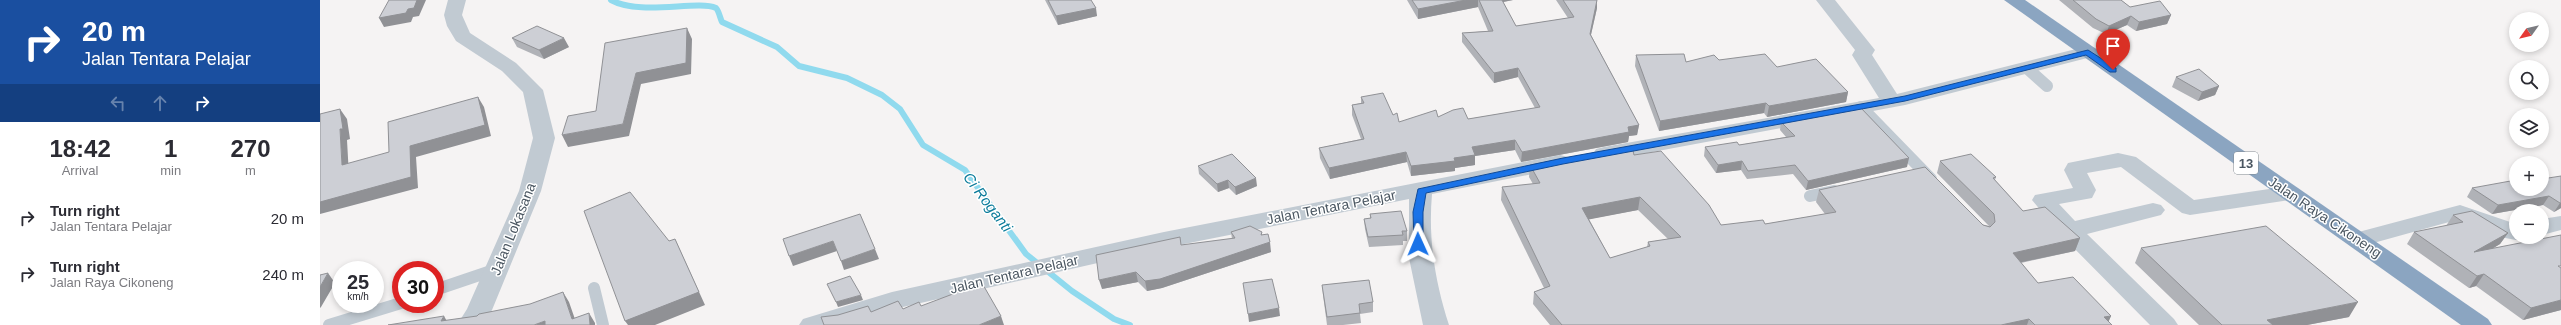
<!DOCTYPE html>
<html lang="en">
<head>
<meta charset="utf-8">
<style>
	:root { --surface:#fff; --page:#f7f7f7; --text:#2b2b33; --muted:#7c7c81 }
	body { margin:0; font-family:Helvetica,sans-serif; background:var(--page); color:var(--text); height:100vh; display:flex; flex-direction:column; font-size:15px; white-space:nowrap }
	* { box-sizing:border-box; margin:0 }
	p { font-size:13px; color:var(--muted) }
	.icon { flex:none; width:22px; height:22px; fill:none; stroke:currentColor; stroke-width:2; stroke-linecap:round; stroke-linejoin:round }
	.map { position:relative; flex:1; overflow:hidden }
	.drawer { display:flex; flex-direction:column; background:var(--surface); width:320px }
	.drawer>* { flex:none }
	.guide { background:#1a4fa0; color:#fff; overflow:hidden }
	.needle { width:26px; rotate:236deg }
	.controls { position:absolute; left:2189px; top:12px; display:grid; gap:8px }
	.controls a { display:grid; place-items:center; width:40px; height:40px; border-radius:50%; background:var(--surface); box-shadow:0 2px 6px #0003; font-size:20px }
	.speed { position:absolute; left:12px; top:261px; display:flex; gap:8px; font-size:20px; font-weight:700; text-align:center }
	.speed>* { display:grid; place-content:center; width:52px; height:52px; border-radius:50%; background:var(--surface); box-shadow:0 2px 6px #0003; line-height:1 }
	.speed small { font-size:10px; font-weight:400 }
	.speed .limit { border:6px solid #d22; background:#fff; color:#111 }
	.pin { position:absolute; display:grid; place-items:center; width:34px; height:34px; color:#fff; margin:-41px -17px; border-radius:50% 50% 50% 0; rotate:-45deg; box-shadow:0 0 4px #0007 }
	.pin .icon { rotate:45deg }
	.me { position:absolute; width:44px; margin:-22px; rotate:359deg; stroke-linejoin:round; filter:drop-shadow(0 0 3px #0008) }
	.turn { display:flex; align-items:center; gap:14px; height:84px; padding:0 16px; font-size:18px }
	.turn .icon { width:52px; height:52px; stroke-width:2.5 }
	.turn b { display:block; font-size:28px; line-height:34px }
	.lanes { display:flex; align-items:center; height:38px; padding:0 16px; background:#0003; justify-content:center; gap:20px; direction:ltr }
	.lanes .off { opacity:.35 }
	.eta { display:flex; justify-content:space-evenly; align-items:center; height:68px; text-align:center }
	.eta b { font-size:24px; font-weight:700; line-height:28px }
	ul { padding:0; list-style:none }
	li { display:flex; align-items:center; gap:12px; height:56px; padding:0 16px }
	li div { flex:1 }
	li b { display:block; font-size:15px }
	li em { font-style:normal }
	main { display:flex; flex:1; min-height:0 }
	.map>svg:first-child { display:block }
	.lines { fill:none; stroke-linecap:round; stroke-linejoin:round }
	.stream { stroke:#90daee; stroke-width:6 }
	.lane { stroke:#c1cad2; stroke-width:12 }
	.street { fill:#c1cad2; fill-rule:evenodd }
	.highway { fill:#8ba5c1; fill-rule:evenodd }
	.wall { fill:#b0b2b7; fill-rule:evenodd }
	.shaded-wall { fill:#909195 }
	.building { fill:#cdcfd5; stroke:#909195; fill-rule:evenodd }
	.route { fill:#1a73e8; stroke:#114b97 }
	.labels { text-anchor:middle; dominant-baseline:central; stroke-width:3; stroke-linejoin:round; paint-order:stroke }
	.shield { fill:#fff; stroke:#808990; stroke-width:1 }
	.shield-label { font-size:13px; font-weight:bold; fill:#4a5661 }
	.street-label { font-size:14px; fill:#4a5661; stroke:#fff }
	.water-label { font-size:15px; font-style:italic; fill:#0c7c9b; stroke:#fff }
</style>
</head>
<body>
<main>
<section class="drawer">
<div class="guide">
<div class="turn"><svg class="icon" aria-label="right" viewBox="0 0 24 24"><path d="M7 20v-9h11M14 6l5 5-5 5"/></svg><div><b>20 m</b>Jalan Tentara Pelajar</div></div>
<div class="lanes"><svg class="icon off" aria-label="left" viewBox="0 0 24 24"><path d="M17 20v-9H6M10 6l-5 5 5 5"/></svg><svg class="icon off" aria-label="ahead" viewBox="0 0 24 24"><path d="M12 20V5M6 11l6-6 6 6"/></svg><svg class="icon" aria-label="right" viewBox="0 0 24 24"><path d="M7 20v-9h11M14 6l5 5-5 5"/></svg></div>
</div>
<div class="eta">
<div><b>18:42</b><p>Arrival</p></div>
<div><b>1</b><p>min</p></div>
<div><b>270</b><p>m</p></div>
</div>
<ul>
<li><svg class="icon" aria-label="right" viewBox="0 0 24 24"><path d="M7 20v-9h11M14 6l5 5-5 5"/></svg><div><b>Turn right</b><p>Jalan Tentara Pelajar</p></div><em>20 m</em></li>
<li><svg class="icon" aria-label="right" viewBox="0 0 24 24"><path d="M7 20v-9h11M14 6l5 5-5 5"/></svg><div><b>Turn right</b><p>Jalan Raya Cikoneng</p></div><em>240 m</em></li>
</ul>
</section>
<div class="map">
<svg width="2241" height="325" viewBox="0 0 2241 325">
	<rect width="100%" height="100%" fill="#f5f3f3"/>
	<g class="lines">
		<path class="stream" d="M291 0C320 16 377 0 396 8 399 11 400 18 402 22L457 47 479 66 527 78 562 95 580 109 603 145 645 170 706 254 752 291 794 319 810 325"/>
		<path class="lane" d="M1708 69 1727 86
			M1541 107 1611 179
			M1490 196 1514 191
			M274 288 283 325
			M115 290 177 269
			M9 325 81 303"/>
		<path class="street" d="M128 0H146L142 15 150 33 196 63 223 90 235 138 221 191 172 310 163 325H137L147 309 199 191 213 138 203 92 182 71 136 41 127 26 124 15Z
			M1496 0H1515L1555 50 1552 55 1577 94 1768 46 1775 48 1778 52 1775 56 1585 105 1284 161 1276 159 1273 154 1276 149 1284 147 1559 98 1532 55 1535 50Z
			M1798 153 1816 157 1874 200 1970 186 1978 188 1981 193 1978 198 1970 200 1870 215 1862 213 1801 167 1767 173 1776 190 1772 198 1739 204 1755 221 1833 203 1841 205 1845 210 1841 215 1767 234 1854 319 1858 325H1830L1742 236 1712 200 1715 195 1753 188 1744 170 1748 163Z
			M1240 155 1248 157 1251 162 1248 167 1112 194C1108 239 1115 282 1129 325H1103L1089 258V199L844 248 574 309 522 325H479L483 319 572 292 844 232Z
			M2140 205 2196 224V237H2205L2196 240 2180 237 2140 219 2039 247 2031 244 2027 239 2031 234Z
			M2241 216V230L2222 235V219Z"/>
		<path class="highway" d="M1684 0H1705L2168 319 2172 325H2141Z"/>
	</g>
	<path class="wall" d="M725 0H771L777 16 738 25Z
		M1087 0H1193L1183 2 1196 26 1248 18 1236 0H1277V8L1271 35 1319 125 1317 135 1309 136 1308 142 1201 162 1195 150 1155 156V165L1135 168V171L1091 176 1087 162 1010 179 1000 158 999 148 1041 139 1032 115V105L1041 103V97L1073 115 1079 122 1118 117 1148 119 1215 108 1198 77 1174 83 1142 42V33L1168 31 1158 7 1098 19Z
		M1739 0H1801L1810 7 1851 15 1847 24 1816 31 1807 25 1786 34 1773 28Z
		M192 38 249 47 224 59 197 47Z
		M1316 55 1366 62 1399 60 1457 67 1528 92 1526 102 1447 117 1444 113 1339 131 1315 66Z
		M1856 77 1899 86 1895 95 1878 101 1852 87Z
		M1461 122 1587 167 1486 190 1473 174 1427 179 1421 170 1396 173 1384 156 1385 147 1419 145 1466 137 1460 130Z
		M1314 155 1401 225 1445 224 1505 214 1496 202 1499 190 1669 226 1617 173 1620 161 1676 177 1675 180 1703 211 1760 238 1755 251 1701 263 1718 283 1791 316 1788 322 1792 325H1230L1213 304 1214 292 1224 288 1181 200 1182 187 1213 184 1209 177 1210 165ZM1318 210 1348 239 1328 242 1327 247 1290 258 1269 219Z
		M878 166 937 186 916 195 909 188 898 192 879 174Z
		M2241 176V208L2234 212 2223 205 2172 214 2147 197 2152 188 2196 189Z
		M1050 214 1087 231V241H1083V245L1049 247 1045 229 1044 219 1050 218Z
		M2133 215 2188 233 2180 244 2172 249 2241 310 2203 320 2156 286 2149 288 2087 244 2094 232 2126 226Z
		M911 232H942V235L951 252 842 288 827 291 818 282 782 289 861 245 912 239Z
		M1821 248 2029 317 1987 325H1879L1815 263Z
		M1002 285 1053 302V312L1040 314 1041 323 1023 325H1007L1003 295Z"/>
	<path class="shaded-wall" d="M97 0H106L99 16 93 17 91 22 64 27 59 18 88 9Z
		M1146 0H1158V7L1098 19V9Z
		M1179 0H1193L1178 3Z
		M1277 0V8L1269 43 1270 34Z
		M776 8 777 16 738 25 736 16Z
		M1851 15 1847 24 1816 31 1819 22Z
		M1811 16 1807 25 1786 34 1789 26Z
		M367 28 372 39 371 74 321 84 309 136 248 147 242 135 303 124 316 73Z
		M244 38 249 47 224 59 219 50Z
		M1198 68V77L1174 83V73Z
		M1899 86 1895 95 1878 101 1882 92Z
		M1528 92 1526 102 1447 117 1449 106Z
		M158 97 164 107 171 136 96 157 98 188 0 214V202L90 146Z
		M1446 103 1444 113 1339 131 1340 121Z
		M20 109 27 119 30 139 27 140 29 176 22 165 20 129Z
		M1319 125 1317 135 1309 136 1308 142 1201 162 1202 152 1308 127Z
		M1195 140V150L1155 156V165L1135 168V171L1091 176V166L1152 147Z
		M1086 152 1087 162 1010 179 1009 168Z
		M1589 158 1587 167 1486 190 1488 181Z
		M1422 161 1421 170 1396 173 1398 165Z
		M936 178 937 186 916 195 915 187Z
		M908 180 909 188 898 192 897 184Z
		M2229 196 2223 205 2172 214 2178 205Z
		M1320 197 1318 210 1261 221 1262 208Z
		M2240 203H2241V208L2234 212Z
		M2188 233 2180 244 2147 264 2154 252Z
		M1760 238 1755 251 1688 265 1693 253Z
		M355 239 385 305 335 325H308L305 321Z
		M513 241 517 251 473 266 469 256Z
		M950 242 951 252 842 288 827 291 825 281Z
		M555 249 559 259 524 270 521 261Z
		M816 272 818 282 782 289 779 280Z
		M8 273 15 283 1 307 0 308V287Z
		M2164 274 2156 286 2149 288 2157 276Z
		M243 292 249 302 257 325 252 319Z
		M541 295 543 300 518 307 516 302Z
		M2241 300V310L2203 320 2211 308Z
		M2038 302 2029 317 1987 325H1944L1947 320Z
		M959 308 960 316 929 322 928 314Z
		M269 313 275 323V325H270Z
		M124 316 129 325 121 321Z
		M681 316 684 325H659Z
		M1791 316 1787 325 1784 317Z
		M1709 319 1707 325H1681Z
		M225 321 227 325H214Z"/>
	<path class="building" d="M69 0H97L94 8 88 9 86 13 59 18Z
		M728 0H771L776 8 736 16Z
		M1092 0H1146L1098 9Z
		M1159 0H1182L1196 26 1254 17 1243 0H1277L1270 34 1319 125 1308 127 1309 132 1202 152 1195 140 1152 147 1155 155 1134 158 1135 161 1091 166 1086 152 1009 168 999 148 1044 139 1032 105 1044 103 1041 97 1063 93 1073 115 1077 113 1079 122 1116 110 1118 117 1133 110 1143 108 1148 119 1220 107 1198 68 1174 73 1142 33 1173 31Z
		M1753 0H1801L1810 7 1840 1 1851 15 1819 22 1811 16 1789 26 1776 19Z
		M217 26 244 38 219 50 192 38Z
		M367 28 366 63 316 73 303 124 242 135 248 116 276 111 285 43Z
		M1364 54 1366 62 1394 55 1399 60 1445 54 1457 67 1496 59 1528 92 1449 106 1446 103 1340 121 1316 55Z
		M1879 69 1899 86 1882 92 1856 77Z
		M158 97 165 125 90 146 91 177 0 202V114L20 109 23 129H20L22 165 69 152 68 122Z
		M1540 107 1589 158 1488 181 1475 165 1428 171 1422 161 1398 165 1385 147 1417 142 1419 145 1475 136 1461 122Z
		M1312 146 1314 155 1341 151 1389 205 1401 225 1443 220 1445 224 1516 212 1499 190 1605 167 1663 225 1670 227 1675 222 1674 214 1620 161 1651 154 1676 177 1673 178 1703 211 1725 207 1760 238 1693 253 1718 283 1753 277 1791 316 1784 317 1792 325H1715L1709 319 1681 325H1242L1214 292 1230 286 1182 187 1220 183 1210 165ZM1320 197 1361 237 1328 242 1330 246 1290 258 1262 208Z
		M912 154 936 178 915 187 908 180 897 184 878 166Z
		M2241 176V203H2240L2229 196 2178 205 2152 188 2196 180V189H2222V179Z
		M310 192 349 241 355 239 379 292 305 321 264 211Z
		M1081 211 1087 231H1082L1083 235 1048 237 1044 219 1051 218 1050 214Z
		M2152 211 2188 233 2154 252 2241 235V266H2238L2241 268V300L2211 308 2164 274 2157 276 2094 232 2143 222 2133 215Z
		M540 214 555 249 521 261 513 241 469 256 463 239Z
		M930 226 942 232 941 235 948 234 950 242 840 279 825 281 816 272 779 280 776 255 860 237 861 245 915 238 911 232Z
		M1946 226 2038 302 1947 320 1953 325H1902L1821 248Z
		M8 273 0 287V275Z
		M530 276 541 295 516 302 507 284Z
		M952 279 959 308 928 314 923 283Z
		M1049 280 1053 302 1039 304 1040 313 1007 317 1002 285Z
		M662 283 681 316 659 325H504L501 317 518 315 548 306 551 312 578 301 583 309 599 302 601 306Z
		M243 292 252 319 269 313 270 325H225V321L214 325H68L124 316 121 321 157 316 159 314 210 304Z"/>
	<path class="route" d="M1768 50 1796 68V72H1790L1766 55 1585 101 1243 164 1106 193 1103 212V244L1098 247 1094 244 1093 212 1098 189 1243 158 1585 96Z"/>
	<g class="labels">
		<rect class="shield" x="1914" y="152" width="24" height="22" rx="3"/>
		<g class="shield-label">
			<text x="1926" y="163">13</text>
		</g>
		<g class="street-label">
			<text transform="translate(1011 207) rotate(-11)">Jalan Tentara Pelajar</text>
			<text transform="translate(2005 217) rotate(34)">Jalan Raya Cikoneng</text>
			<text transform="translate(193 229) rotate(-68)">Jalan Lokasana</text>
			<text transform="translate(694 274) rotate(-13)">Jalan Tentara Pelajar</text>
		</g>
		<g class="water-label">
			<text transform="translate(668 202) rotate(53)">Ci Roganti</text>
		</g>
	</g>
</svg>
<div class="controls">
<a><svg class="needle" viewBox="-14 -14 28 28"><path d="M0-13l5 13h-10z" fill="#e53935"/><path d="M0 13l5-13h-10z" fill="#7c7c81"/></svg></a>
<a><svg class="icon" aria-label="search" viewBox="0 0 24 24"><circle cx="10" cy="10" r="6"/><path d="M15 15l6 6"/></svg></a>
<a><svg class="icon" aria-label="layers" viewBox="0 0 24 24"><path d="M12 4l9 5-9 5-9-5zM3 14l9 5 9-5"/></svg></a>
<a>+</a>
<a>−</a>
</div>
<div class="speed"><div>25<small>km/h</small></div><div class="limit">30</div></div>
<div class="pin" style="left:1793px;top:70px;background:#d93025"><svg class="icon" aria-label="arrive" viewBox="0 0 24 24"><path d="M6 21V4h12l-3 4 3 4H6"/></svg></div>
<svg class="me" style="left:1098px;top:244px" viewBox="-20 -20 40 40"><path d="M0-17L14 15 0 8-14 15z" fill="#1a73e8" stroke="#fff" stroke-width="4"/></svg>
</div>
</main>
</body>
</html>
